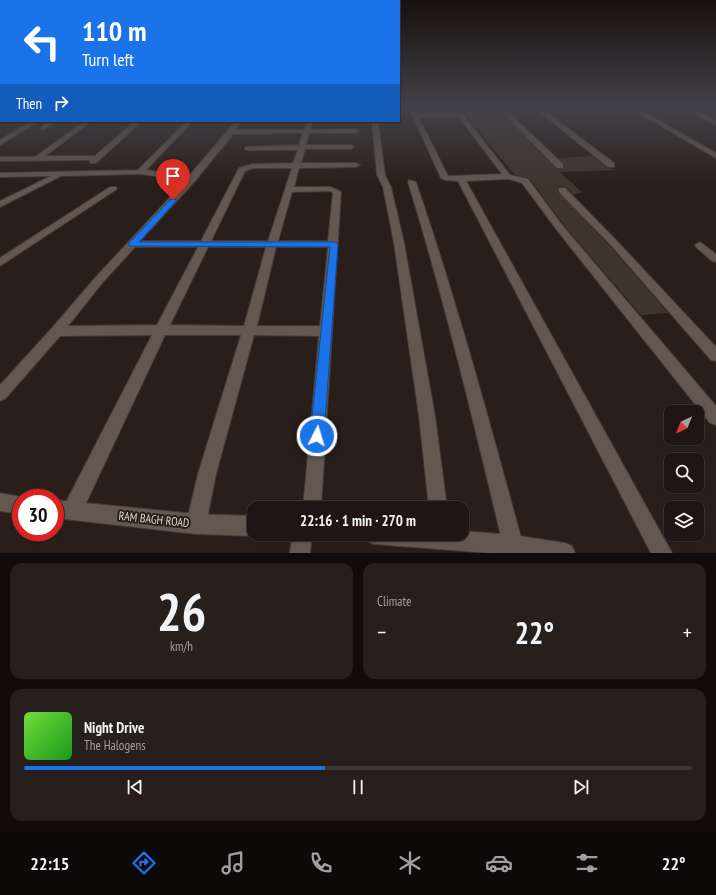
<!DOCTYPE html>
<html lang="en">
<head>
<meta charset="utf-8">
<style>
	body { margin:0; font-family:"PT Sans Narrow",sans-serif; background:#271f1c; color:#f1f3f6; height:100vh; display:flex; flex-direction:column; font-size:15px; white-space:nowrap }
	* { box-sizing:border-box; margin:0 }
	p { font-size:13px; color:#a19fa0 }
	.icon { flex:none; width:22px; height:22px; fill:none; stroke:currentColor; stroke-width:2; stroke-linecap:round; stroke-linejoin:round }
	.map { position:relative; height:553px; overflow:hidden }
	.details { display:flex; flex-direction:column; gap:10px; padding:10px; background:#110c0a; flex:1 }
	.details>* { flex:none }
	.banner { position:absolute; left:0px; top:0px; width:400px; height:122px; box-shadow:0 1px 3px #0004,0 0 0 1px #3c3533; background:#1a73e8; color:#fff; overflow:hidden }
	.needle { width:26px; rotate:223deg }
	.buttons { position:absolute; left:664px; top:405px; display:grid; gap:8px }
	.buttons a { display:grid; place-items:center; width:40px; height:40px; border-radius:8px; background:#1f1613; box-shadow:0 1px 3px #0004,0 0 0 1px #3c3533; font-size:20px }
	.speed { position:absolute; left:12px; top:489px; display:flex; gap:8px; font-size:20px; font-weight:700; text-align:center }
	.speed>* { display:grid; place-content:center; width:52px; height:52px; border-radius:50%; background:#1f1613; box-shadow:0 1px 3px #0004,0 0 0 1px #3c3533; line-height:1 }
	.speed .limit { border:6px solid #d22; background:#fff; color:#111 }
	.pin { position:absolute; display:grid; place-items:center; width:34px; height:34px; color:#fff; margin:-41px -17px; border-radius:50% 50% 50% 0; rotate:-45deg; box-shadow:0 0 4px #0007 }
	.pin .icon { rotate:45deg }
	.me { position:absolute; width:44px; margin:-22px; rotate:5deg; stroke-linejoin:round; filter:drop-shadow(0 0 3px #0008) }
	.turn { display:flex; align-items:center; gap:14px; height:84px; padding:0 16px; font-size:18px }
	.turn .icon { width:52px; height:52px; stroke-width:2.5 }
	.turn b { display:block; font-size:28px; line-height:34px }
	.then { display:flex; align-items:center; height:38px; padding:0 16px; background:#0003; gap:8px; font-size:15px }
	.big { font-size:30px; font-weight:800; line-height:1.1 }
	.details .widget { flex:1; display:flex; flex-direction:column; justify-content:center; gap:6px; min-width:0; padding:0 14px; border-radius:12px; background:#271f1c }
	.details .dial { align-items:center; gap:0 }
	.dial b { font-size:52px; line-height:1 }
	.song { display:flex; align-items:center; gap:12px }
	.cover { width:48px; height:48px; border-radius:6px; background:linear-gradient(135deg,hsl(100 70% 55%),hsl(120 70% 35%)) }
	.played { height:4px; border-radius:2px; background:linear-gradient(90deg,#1a73e8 45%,#3c3533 45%) }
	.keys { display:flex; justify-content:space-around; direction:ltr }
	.heat { display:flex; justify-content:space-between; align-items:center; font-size:22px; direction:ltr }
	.details .tiles { flex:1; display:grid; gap:10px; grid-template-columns:1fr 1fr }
	.widget:last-child { grid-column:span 2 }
	.trip { position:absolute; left:247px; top:501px; width:222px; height:40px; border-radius:12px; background:#1f1613; box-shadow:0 1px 3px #0004,0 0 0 1px #3c3533; font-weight:800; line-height:40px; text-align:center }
	.dock { display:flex; height:64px; justify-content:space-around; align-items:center; background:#0c0908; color:#a19fa0 }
	.dock .icon { width:28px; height:28px }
	.dock .active { color:#1a73e8 }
	.dock b { font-size:18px; color:#f1f3f6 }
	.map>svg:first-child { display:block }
	.building { fill:#40342e }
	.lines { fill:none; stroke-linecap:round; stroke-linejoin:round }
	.minor-casing { stroke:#423a36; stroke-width:2 }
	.tertiary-casing { stroke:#423a36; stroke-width:2 }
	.minor { fill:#635750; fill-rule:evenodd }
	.tertiary { fill:#635750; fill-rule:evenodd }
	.route { fill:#1a73e8; stroke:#114b97 }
	.labels { text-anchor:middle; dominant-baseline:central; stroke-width:4; stroke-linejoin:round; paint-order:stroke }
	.near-street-label { font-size:12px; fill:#dfd8d4; stroke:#291e19 }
</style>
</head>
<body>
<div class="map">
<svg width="716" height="553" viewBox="0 0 716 553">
	<rect width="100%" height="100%" fill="#291e19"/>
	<path class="building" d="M460,108H497L557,170L564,168V163L558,158L593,156L607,168L617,170L560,172L582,192L574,195L566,187L559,186L558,192L608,244L668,313L641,315L563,224L529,178L515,175Z"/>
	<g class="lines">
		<defs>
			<path id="minor" d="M409,108H415L418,114L456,113L453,108H458L510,175L528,179L562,225L716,406V425L710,423L556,229L522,183L509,179L466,181L672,553H651L458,181L445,180L441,178ZM459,117L502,174L448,176L419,118Z
				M498,108H504L563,164V168H557Z
				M535,108H541L614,163V167H608Z
				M630,108H637L716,153V158Z
				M684,108H691L716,121V125Z
				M1,117L2,121L0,122V118Z
				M32,121H39L0,145V140Z
				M49,121H56L45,129H41V127Z
				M85,121H92L45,156H95L135,121H142L96,163H90V160L0,161V157H35Z
				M187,121H193L146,170L189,176L236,121H242L235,130H304L307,121H313L310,130L356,129L359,131L356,133H309L306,145H351L354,147L351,149H305L301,163H356L360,165L356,167L299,168L294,187H331L341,192L321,508H303L319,336L254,335L216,474L206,524L203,531L196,534L189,531L186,524L198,474L241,335H165L79,518L72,520L65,518L63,511L65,504L152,335L60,336L5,399L0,401V385L52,328L95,278L186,180L140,174L61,176L0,207V201L51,176L0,177V173L138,170ZM303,133L299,145L245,147V149L247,150H298L293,163L253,164L239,168L201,241H140L195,181L233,134ZM254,168H292L268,241H211L245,171ZM330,191L333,193L328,241H278L292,192ZM135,247H198L157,325L68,326L103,282ZM208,247H266L244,326L170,325ZM276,247H328L320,326H257Z
				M372,121H378L385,175L391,187L404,243L435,416L447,508H429L419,416L394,243L383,187L377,175Z
				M409,180L416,182C457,302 490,423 523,545L520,552H506L503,545C474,423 445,302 408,182Z
				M110,187H116L117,189L0,266V258Z
				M559,188H565L615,239L716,347V361L711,360L609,243L559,192Z
				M700,242L716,254V262L712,261L696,247L695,245Z"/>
			<path id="tertiary" d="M0,493L26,498H21V514L0,511Z
				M55,500L196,514L254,516V534H258L254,536L196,534L55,518Z
				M462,531L513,535L565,543L572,546L575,553H489L374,544L367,541L364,534H462Z
				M292,534H312L310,553H290Z"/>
		</defs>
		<use href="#minor" class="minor-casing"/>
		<use href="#tertiary" class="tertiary-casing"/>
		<use href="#minor" class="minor"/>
		<use href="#tertiary" class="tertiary"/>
	</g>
	<linearGradient id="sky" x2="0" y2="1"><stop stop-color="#17100e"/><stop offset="0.58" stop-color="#434149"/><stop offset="1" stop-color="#434149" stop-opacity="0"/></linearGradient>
	<rect width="716" height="186" fill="url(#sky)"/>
	<path class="route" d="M171,199L177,200L139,242H334L338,244L324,436L322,441L317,443L312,441L310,436L330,247L129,246V243Z"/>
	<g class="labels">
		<g class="near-street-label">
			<text transform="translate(154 519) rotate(6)">RAM BAGH ROAD</text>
		</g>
	</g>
</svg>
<div class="buttons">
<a><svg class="needle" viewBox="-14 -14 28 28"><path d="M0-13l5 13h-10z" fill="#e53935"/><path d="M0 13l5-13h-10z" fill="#a19fa0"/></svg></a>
<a><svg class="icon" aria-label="search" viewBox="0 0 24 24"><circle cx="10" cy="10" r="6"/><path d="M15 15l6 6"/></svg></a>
<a><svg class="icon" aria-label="layers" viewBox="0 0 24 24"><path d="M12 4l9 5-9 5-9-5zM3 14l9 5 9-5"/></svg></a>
</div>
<div class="speed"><div class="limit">30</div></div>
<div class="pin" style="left:173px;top:200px;background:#d93025"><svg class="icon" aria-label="arrive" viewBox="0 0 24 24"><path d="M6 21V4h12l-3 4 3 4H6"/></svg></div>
<svg class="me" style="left:317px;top:436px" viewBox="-20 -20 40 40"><circle r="17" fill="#1a73e8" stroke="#fff" stroke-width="3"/><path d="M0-11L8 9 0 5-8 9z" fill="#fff"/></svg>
<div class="trip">22:16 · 1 min · 270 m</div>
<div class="banner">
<div class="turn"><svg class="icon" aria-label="left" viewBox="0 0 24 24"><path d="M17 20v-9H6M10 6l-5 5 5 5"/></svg><div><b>110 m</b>Turn left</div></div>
<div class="then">Then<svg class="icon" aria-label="right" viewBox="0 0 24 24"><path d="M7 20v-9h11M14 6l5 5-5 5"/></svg></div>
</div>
</div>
<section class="details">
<div class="tiles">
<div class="widget dial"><b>26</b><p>km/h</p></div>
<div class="widget"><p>Climate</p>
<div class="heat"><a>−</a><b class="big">22°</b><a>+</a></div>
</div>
<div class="widget">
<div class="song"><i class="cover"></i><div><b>Night Drive</b><p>The Halogens</p></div></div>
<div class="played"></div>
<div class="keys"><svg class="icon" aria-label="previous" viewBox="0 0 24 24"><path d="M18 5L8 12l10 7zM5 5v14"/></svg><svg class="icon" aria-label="pause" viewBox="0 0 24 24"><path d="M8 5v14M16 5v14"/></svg><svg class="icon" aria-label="next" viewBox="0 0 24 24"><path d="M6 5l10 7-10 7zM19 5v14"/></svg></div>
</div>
</div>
</section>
<nav class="dock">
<b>22:15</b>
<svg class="icon active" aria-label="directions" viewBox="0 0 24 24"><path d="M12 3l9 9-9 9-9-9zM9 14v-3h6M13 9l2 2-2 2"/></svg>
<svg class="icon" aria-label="music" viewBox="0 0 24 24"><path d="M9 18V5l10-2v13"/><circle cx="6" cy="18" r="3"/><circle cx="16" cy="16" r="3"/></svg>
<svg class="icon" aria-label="phone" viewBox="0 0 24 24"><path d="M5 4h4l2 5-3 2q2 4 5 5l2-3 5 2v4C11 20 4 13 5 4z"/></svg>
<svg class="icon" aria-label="climate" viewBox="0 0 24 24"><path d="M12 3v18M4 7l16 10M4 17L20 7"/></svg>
<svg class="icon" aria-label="car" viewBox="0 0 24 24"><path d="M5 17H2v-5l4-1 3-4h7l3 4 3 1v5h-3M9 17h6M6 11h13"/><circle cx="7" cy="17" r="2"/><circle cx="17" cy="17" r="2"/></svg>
<svg class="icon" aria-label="filters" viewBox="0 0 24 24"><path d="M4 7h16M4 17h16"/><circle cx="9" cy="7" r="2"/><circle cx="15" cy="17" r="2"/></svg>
<b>22°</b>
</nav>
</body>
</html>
